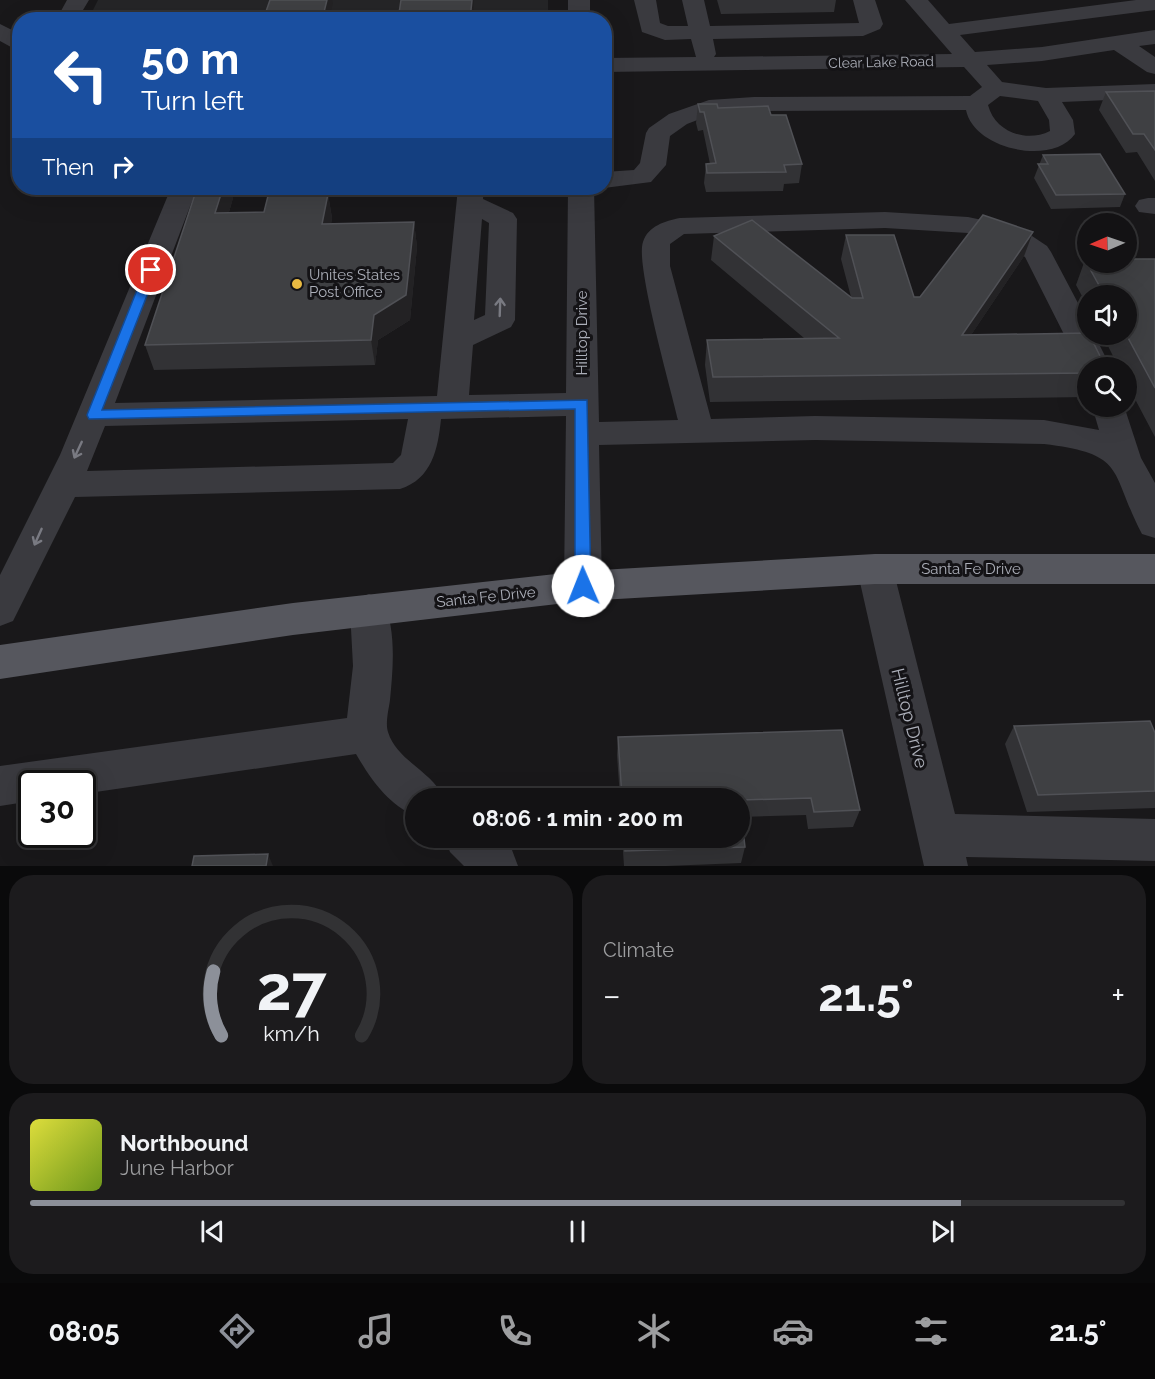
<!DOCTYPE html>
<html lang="en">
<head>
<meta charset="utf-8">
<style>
	body { margin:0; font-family:Raleway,sans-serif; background:#1c1b1d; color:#f1f3f6; height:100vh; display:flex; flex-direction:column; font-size:22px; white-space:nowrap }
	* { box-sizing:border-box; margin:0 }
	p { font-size:20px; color:#9d9ea0 }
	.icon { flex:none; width:33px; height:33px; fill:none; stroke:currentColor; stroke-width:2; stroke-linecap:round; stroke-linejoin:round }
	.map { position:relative; height:866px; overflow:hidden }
	.panel { display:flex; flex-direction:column; gap:9px; padding:9px; background:#0a0a0b; flex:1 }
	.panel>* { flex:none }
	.top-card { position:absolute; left:12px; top:12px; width:600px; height:183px; border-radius:24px; box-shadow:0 6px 24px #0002,0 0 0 2px #323234; background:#1a4fa0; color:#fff; overflow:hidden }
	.needle { width:39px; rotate:268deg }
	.buttons { position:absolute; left:1077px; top:213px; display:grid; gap:12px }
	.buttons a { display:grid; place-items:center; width:60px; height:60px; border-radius:50%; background:#131214; box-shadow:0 6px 24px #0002,0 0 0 2px #323234; font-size:30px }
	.speed { position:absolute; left:18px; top:770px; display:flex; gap:12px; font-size:30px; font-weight:700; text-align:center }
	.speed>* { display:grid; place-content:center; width:78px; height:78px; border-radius:50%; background:#131214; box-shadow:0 6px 24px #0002,0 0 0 2px #323234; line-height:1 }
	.speed .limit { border:3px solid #111; border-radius:9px; background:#fff; color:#111 }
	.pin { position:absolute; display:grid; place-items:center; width:51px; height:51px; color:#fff; margin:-26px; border:3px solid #fff; border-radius:50%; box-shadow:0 2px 6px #0007 }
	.me { position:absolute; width:66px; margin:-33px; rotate:359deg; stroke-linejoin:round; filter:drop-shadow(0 0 4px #0008) }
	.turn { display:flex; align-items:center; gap:21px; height:126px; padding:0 30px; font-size:27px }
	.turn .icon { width:78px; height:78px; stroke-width:2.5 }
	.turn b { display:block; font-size:42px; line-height:51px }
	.then { display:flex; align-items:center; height:57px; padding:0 30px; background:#0003; gap:12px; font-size:22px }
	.big { font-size:45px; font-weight:700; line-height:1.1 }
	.panel .tile { flex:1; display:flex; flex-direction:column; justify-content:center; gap:9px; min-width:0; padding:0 21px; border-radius:24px; background:#1c1b1d }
	.panel .dial { align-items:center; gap:0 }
	.dial svg { height:156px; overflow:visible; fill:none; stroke:#323234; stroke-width:7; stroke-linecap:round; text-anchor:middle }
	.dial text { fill:#f1f3f6; stroke:none }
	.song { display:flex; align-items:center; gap:18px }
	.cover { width:72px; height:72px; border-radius:9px; background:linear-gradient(135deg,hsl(60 70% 55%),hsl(80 70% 35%)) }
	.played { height:6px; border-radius:3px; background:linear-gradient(90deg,#8c9099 85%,#323234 85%) }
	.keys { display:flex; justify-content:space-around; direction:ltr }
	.heat { display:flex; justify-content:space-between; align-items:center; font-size:33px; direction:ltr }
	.panel .tiles { flex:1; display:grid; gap:9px; grid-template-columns:1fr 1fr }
	.tile:last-child { grid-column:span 2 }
	.trip { position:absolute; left:405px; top:788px; width:345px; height:60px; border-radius:30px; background:#131214; box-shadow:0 6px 24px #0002,0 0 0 2px #323234; font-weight:700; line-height:60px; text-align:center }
	.dock { display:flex; height:96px; justify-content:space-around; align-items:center; background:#080708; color:#9d9ea0 }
	.dock .icon { width:42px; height:42px }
	.dock .on { color:#8c9099 }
	.dock b { font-size:27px; color:#f1f3f6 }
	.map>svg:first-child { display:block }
	.built { fill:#252527 }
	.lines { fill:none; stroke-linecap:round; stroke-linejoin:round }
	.minor { fill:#3a3a3f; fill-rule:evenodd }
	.major { fill:#56575e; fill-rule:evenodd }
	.wall { fill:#323235 }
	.shaded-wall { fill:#232224 }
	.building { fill:#3f4043; stroke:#505156; stroke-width:1.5 }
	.oneway { stroke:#797a82 }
	.route { fill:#1a73e8; stroke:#114b97; stroke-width:1.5 }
	.poi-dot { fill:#e9ba42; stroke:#141316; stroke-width:2 }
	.labels { text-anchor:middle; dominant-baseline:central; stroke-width:6; stroke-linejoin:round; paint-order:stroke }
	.far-street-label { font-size:14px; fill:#acafb9; stroke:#141316 }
	.poi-label { font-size:15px; fill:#acafb9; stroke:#141316; text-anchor:start }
	.street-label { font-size:15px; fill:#acafb9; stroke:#141316 }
	.near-street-label { font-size:18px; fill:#acafb9; stroke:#141316 }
</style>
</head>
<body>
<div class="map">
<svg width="1155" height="866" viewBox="0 0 1155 866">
	<rect width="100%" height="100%" fill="#19181a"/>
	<path class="built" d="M98,0H548V20H88Z"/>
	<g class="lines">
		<path class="minor" d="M67,0H89L77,20H56Z
			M568,0H590V20H568Z
			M634,0H656L660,23L668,26H688L682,0H704L710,26L859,23L853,0H875L883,24L880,29L863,36L713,39L716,54L714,57L952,54L905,0H928L949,24L1136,0H1155V10L960,35L975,52L1042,47L1155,30V44L1139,46L1155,57V74L1147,72L1114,50L1042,61L987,65L1002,82L1046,88L1155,84V98L1062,102L1073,120L1075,134C1053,166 974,150 966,110L754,111L713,114L687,124L670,136L666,165L651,182L604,188V172L634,170L640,163L646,133L649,128L669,114L709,100L754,97L970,96L982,87L964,67L604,72V58L696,57L691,39L665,40L642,32ZM1000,96L1038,101L1049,120L1050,131C1026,143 995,132 988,105Z
			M0,24L20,34V52L0,41Z
			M171,188H197L115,403L437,396L458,188H484L483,199L513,213L517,219L515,320L511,327L473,345L469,395L566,393L568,188H594L599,422L678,420C671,389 635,264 643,242C648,226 665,221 680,218L885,212L968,217L1020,228L1047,246L1051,252L1088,322V334H1094L1111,368H1088V376H1085L1025,257L1001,240L968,233L885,228L684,234L670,244V266L711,419L815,416L1044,420L1099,430L1092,406H1124L1141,458L1155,483V538L1142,534C1109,471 1128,454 1044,444L815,440L599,445L602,586L596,597L583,601L570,597L564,586L566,416L441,419C438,449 432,479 400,489L75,497L13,621L0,626V575L60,455ZM482,219L489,223L485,315L474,320ZM408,419L401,455L393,463L87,471L105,426Z
			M1148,198H1155V214L1139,212L1135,206L1139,200Z
			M875,554L888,559L893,569L955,814L1155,819V861L966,857L968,866H924L857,569L862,559Z
			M369,594L382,599C397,628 393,668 390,700C389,708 385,723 388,732C397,761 432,771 444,798H416V816C388,805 370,778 356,754L82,794V783H32V801L0,806V766L347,718L353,666L350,610L356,599Z
			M444,837H498L512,850L518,866H464L450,852Z"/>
		<path class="major" d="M875,554H1155V584H875L583,601L293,635L0,679V645L293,603L583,571Z"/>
	</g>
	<path class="wall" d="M717,0H836L834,12L721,14Z
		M1155,91V181L1137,152L1126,153L1099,110L1106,92Z
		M698,104L771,115L802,164L799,183L784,184L783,191L706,192L704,183L706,164H710L703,130L698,131L696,123Z
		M1043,155L1125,194L1120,207L1051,209L1034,178Z
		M197,188H231L233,198L229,212H264L328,194L332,218L331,224L414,222L417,247L410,320L378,340L375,365L154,370L145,345Z
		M1033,232L1024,256L971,335L1088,368V397L710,402L705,365L707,340L804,338L711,260L714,236L851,297L841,259L846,235L914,297H920Z
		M1155,259V437L1126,382V368H1119L1102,334H1126V296H1088V307L1076,285L1085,260Z
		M1014,726L1155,733V808L1027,812L1005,744Z
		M618,737L860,810L853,827L808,829L806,815L741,817L745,847L741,863L666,866H624L622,837H740V798H620L617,755Z"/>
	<path class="shaded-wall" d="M327,0H332L333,3L329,20H322Z
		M472,0H474L473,20H470Z
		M223,188H231L233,198L222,237L215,213Z
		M328,194L332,218L327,249L322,224Z
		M414,222L417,247L410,320L378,340L375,365L371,340L374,315Z
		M1033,232L1024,256L955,359L962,335Z
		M268,854L273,866H266Z"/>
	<path class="building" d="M270,0H327L322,20H263Z
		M401,0H472L470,20H398Z
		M1155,91V150L1144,134H1133L1106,92Z
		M698,104H717L718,108L768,106L771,115H786L802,164L784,165L786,172L707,173L706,164L716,163L704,112H700Z
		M1100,154L1125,194L1056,195L1038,164H1048L1043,155Z
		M197,188H223L215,213L264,212L268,196L328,194L322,224L414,222L406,295L374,315L371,340L145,345Z
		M983,215L1033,232L962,335L1088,333V334H1089L1106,368H1088V373L713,377L707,340L839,338L714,236L752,220L852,298H863L846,235H894L914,297H920Z
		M1126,259H1155V388L1126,334V296H1105L1085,260H1088V262H1126Z
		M1150,721L1155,733V791L1038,795L1014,726Z
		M842,730L860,810L814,812L811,798L740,800V798H622L618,737Z
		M740,805L745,847L625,851V837H740Z
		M268,854L266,866H192L194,856Z"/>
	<defs><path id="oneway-shaft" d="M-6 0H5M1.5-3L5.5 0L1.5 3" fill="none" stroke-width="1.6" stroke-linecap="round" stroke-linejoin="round" transform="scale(1.5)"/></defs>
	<g class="oneway">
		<use href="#oneway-shaft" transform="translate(500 307) rotate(-88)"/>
		<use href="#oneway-shaft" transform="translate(78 450) rotate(115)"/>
		<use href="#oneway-shaft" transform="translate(38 537) rotate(114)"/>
	</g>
	<path class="route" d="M151,267L157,270L102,410L587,400L591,586L588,590L583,592L575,586V409L89,419L87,415L145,270Z"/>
	<circle class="poi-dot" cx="297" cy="284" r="6"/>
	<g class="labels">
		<g class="far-street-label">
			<text transform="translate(881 62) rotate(-1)">Clear Lake Road</text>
		</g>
		<g class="poi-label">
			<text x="309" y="275">Unites States<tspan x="309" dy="17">Post Office</tspan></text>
		</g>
		<g class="street-label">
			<text transform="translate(582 333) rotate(-90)">Hilltop Drive</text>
			<text x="971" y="569">Santa Fe Drive</text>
			<text transform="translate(486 597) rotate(-6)">Santa Fe Drive</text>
		</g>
		<g class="near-street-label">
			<text transform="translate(910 718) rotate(76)">Hilltop Drive</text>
		</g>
	</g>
</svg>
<div class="buttons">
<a><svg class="needle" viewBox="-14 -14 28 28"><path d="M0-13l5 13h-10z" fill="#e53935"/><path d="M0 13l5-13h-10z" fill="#9d9ea0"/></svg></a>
<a><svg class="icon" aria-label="sound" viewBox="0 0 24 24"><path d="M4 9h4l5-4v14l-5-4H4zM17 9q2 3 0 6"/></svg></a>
<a><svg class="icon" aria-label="search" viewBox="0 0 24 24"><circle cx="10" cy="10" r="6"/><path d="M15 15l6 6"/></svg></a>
</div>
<div class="speed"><div class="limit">30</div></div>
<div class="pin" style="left:151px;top:270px;background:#d93025"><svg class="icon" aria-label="arrive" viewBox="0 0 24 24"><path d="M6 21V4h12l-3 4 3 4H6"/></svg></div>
<svg class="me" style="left:583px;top:586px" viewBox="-20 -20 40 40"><circle r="19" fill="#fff"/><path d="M0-13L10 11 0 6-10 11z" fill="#1a73e8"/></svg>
<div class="trip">08:06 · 1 min · 200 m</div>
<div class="top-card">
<div class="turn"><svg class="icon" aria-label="left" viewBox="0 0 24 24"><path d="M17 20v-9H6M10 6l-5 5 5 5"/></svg><div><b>50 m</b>Turn left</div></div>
<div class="then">Then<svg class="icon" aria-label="right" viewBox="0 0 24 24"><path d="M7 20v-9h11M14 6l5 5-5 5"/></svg></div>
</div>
</div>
<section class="panel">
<div class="tiles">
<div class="tile dial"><svg viewBox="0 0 100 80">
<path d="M14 69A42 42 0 1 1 86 69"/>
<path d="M14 69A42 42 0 0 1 10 36" stroke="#8c9099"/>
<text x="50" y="56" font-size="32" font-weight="700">27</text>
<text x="50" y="72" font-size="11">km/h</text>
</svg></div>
<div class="tile"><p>Climate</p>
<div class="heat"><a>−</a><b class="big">21.5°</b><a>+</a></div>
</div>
<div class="tile">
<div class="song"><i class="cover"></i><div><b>Northbound</b><p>June Harbor</p></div></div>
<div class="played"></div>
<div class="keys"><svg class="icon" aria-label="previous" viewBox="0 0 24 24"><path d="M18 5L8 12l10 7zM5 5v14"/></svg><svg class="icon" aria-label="pause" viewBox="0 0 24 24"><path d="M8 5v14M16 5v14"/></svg><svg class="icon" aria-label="next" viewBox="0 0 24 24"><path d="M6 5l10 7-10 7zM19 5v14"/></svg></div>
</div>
</div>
</section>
<nav class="dock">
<b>08:05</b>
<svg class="icon on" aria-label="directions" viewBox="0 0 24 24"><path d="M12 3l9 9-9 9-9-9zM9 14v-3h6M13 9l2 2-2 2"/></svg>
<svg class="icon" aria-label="music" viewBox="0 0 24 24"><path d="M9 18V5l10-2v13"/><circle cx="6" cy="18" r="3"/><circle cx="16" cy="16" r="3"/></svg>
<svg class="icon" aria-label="phone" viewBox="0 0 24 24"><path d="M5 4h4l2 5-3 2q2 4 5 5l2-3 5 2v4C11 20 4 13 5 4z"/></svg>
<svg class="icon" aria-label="climate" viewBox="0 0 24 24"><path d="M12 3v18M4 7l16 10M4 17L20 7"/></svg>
<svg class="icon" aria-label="car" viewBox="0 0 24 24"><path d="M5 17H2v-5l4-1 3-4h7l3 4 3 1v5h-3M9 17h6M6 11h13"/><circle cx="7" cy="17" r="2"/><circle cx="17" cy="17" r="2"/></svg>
<svg class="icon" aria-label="filters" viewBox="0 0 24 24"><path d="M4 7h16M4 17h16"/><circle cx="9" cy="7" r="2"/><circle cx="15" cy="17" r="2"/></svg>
<b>21.5°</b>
</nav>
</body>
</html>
